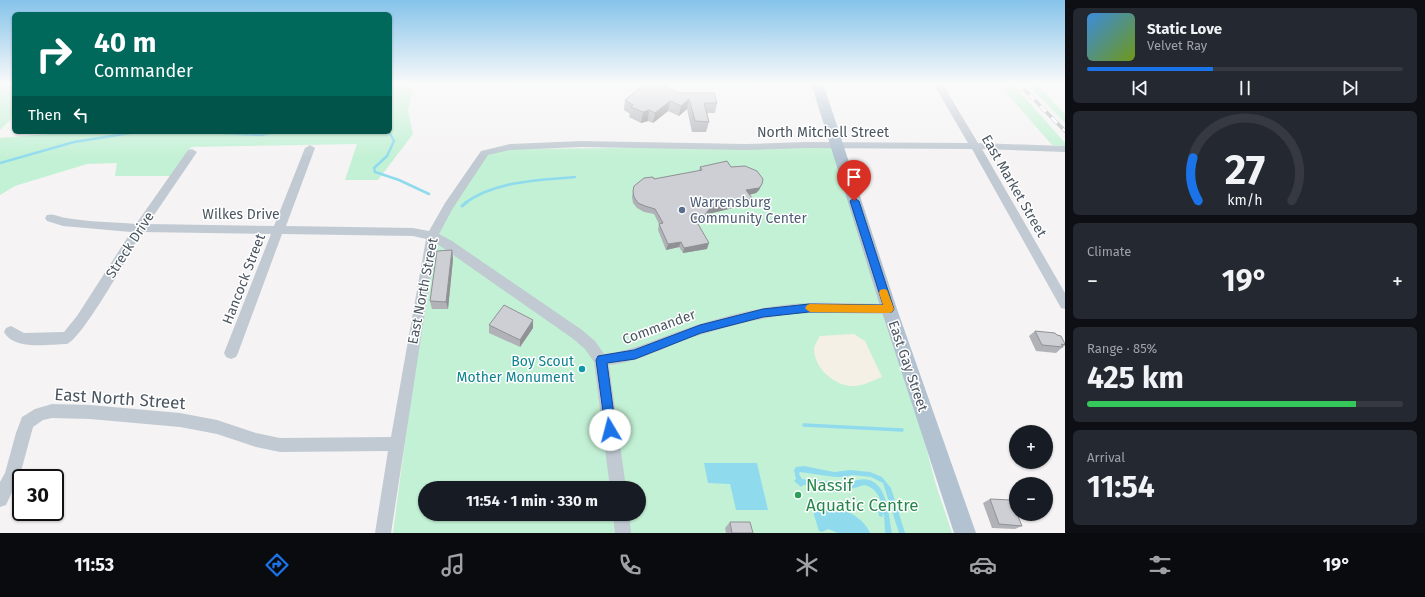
<!DOCTYPE html>
<html lang="en">
<head>
<meta charset="utf-8">
<style>
	body { margin:0; font-family:"Fira Sans",sans-serif; background:#242831; color:#f1f3f6; height:100vh; display:flex; flex-direction:column; font-size:15px; white-space:nowrap }
	* { box-sizing:border-box; margin:0 }
	p { font-size:13px; color:#9ea1a6 }
	.icon { flex:none; width:22px; height:22px; fill:none; stroke:currentColor; stroke-width:2; stroke-linecap:round; stroke-linejoin:round }
	.map { position:relative; flex:1; overflow:hidden }
	.side { display:flex; flex-direction:column; gap:8px; padding:8px; background:#0d0f14; width:360px }
	.side>* { flex:none }
	.hud { position:absolute; left:12px; top:12px; width:380px; height:122px; border-radius:6px; box-shadow:0 1px 3px #0004; background:#00695c; color:#fff; overflow:hidden }
	.fabs { position:absolute; left:1009px; top:425px; display:grid; gap:8px }
	.fabs a { display:grid; place-items:center; width:44px; height:44px; border-radius:50%; background:#171b24; box-shadow:0 1px 3px #0004; font-size:20px }
	.speed { position:absolute; left:12px; top:469px; display:flex; gap:8px; font-size:20px; font-weight:700; text-align:center }
	.speed>* { display:grid; place-content:center; width:52px; height:52px; border-radius:50%; background:#171b24; box-shadow:0 1px 3px #0004; line-height:1 }
	.speed .limit { border:2px solid #111; border-radius:6px; background:#fff; color:#111 }
	.pin { position:absolute; display:grid; place-items:center; width:34px; height:34px; color:#fff; margin:-41px -17px; border-radius:50% 50% 50% 0; rotate:-45deg; box-shadow:0 0 4px #0007 }
	.pin .icon { rotate:45deg }
	.me { position:absolute; width:44px; margin:-22px; rotate:352deg; stroke-linejoin:round; filter:drop-shadow(0 0 3px #0008) }
	.turn { display:flex; align-items:center; gap:14px; height:84px; padding:0 16px; font-size:18px }
	.turn .icon { width:52px; height:52px; stroke-width:2.5 }
	.turn b { display:block; font-size:28px; line-height:34px }
	.then { display:flex; align-items:center; height:38px; padding:0 16px; background:#0003; gap:8px; font-size:15px }
	.big { font-size:30px; font-weight:700; line-height:1.1 }
	.side .card { flex:1; display:flex; flex-direction:column; justify-content:center; gap:6px; min-width:0; padding:0 14px; border-radius:6px; background:#242831 }
	.side .dial { align-items:center; gap:0 }
	.dial svg { height:104px; overflow:visible; fill:none; stroke:#363941; stroke-width:7; stroke-linecap:round; text-anchor:middle }
	.dial text { fill:#f1f3f6; stroke:none }
	.song { display:flex; align-items:center; gap:12px }
	.cover { width:48px; height:48px; border-radius:6px; background:linear-gradient(135deg,hsl(210 70% 55%),hsl(80 70% 35%)) }
	.played { height:4px; border-radius:2px; background:linear-gradient(90deg,#1a73e8 40%,#363941 40%) }
	.keys { display:flex; justify-content:space-around; direction:ltr }
	.heat { display:flex; justify-content:space-between; align-items:center; font-size:22px; direction:ltr }
	.charge { height:6px; border-radius:3px; background:linear-gradient(90deg,#34c759 85%,#363941 0) }
	.trip { position:absolute; left:418px; top:481px; width:228px; height:40px; border-radius:20px; background:#171b24; box-shadow:0 1px 3px #0004; font-weight:700; line-height:40px; text-align:center }
	.dock { display:flex; height:64px; justify-content:space-around; align-items:center; background:#090b0e; color:#9ea1a6 }
	.dock .icon { width:28px; height:28px }
	.dock .active { color:#1a73e8 }
	.dock b { font-size:18px; color:#f1f3f6 }
	main { display:flex; flex:1; min-height:0 }
	.map>svg:first-child { display:block }
	.green { fill:#c3f1d5; fill-rule:evenodd }
	.sand { fill:#f5f0e5 }
	.water { fill:#90daee }
	.lines { fill:none; stroke-linecap:round; stroke-linejoin:round }
	.stream-far2 { stroke:#90daee; stroke-width:2.5 }
	.stream-far1 { stroke:#90daee; stroke-width:3 }
	.stream { stroke:#90daee; stroke-width:3.5 }
	.minor { fill:#c1cad2; fill-rule:evenodd }
	.major { fill:#b3c2d1; fill-rule:evenodd }
	.rail-casing { stroke:#b5b8bd; stroke-width:3.5 }
	.rail { stroke:#fff; stroke-width:2.5; stroke-dasharray:8; stroke-linecap:butt }
	.wall { fill:#b0b2b7 }
	.shaded-wall { fill:#909195 }
	.building { fill:#cdcfd5; stroke:#909195 }
	.route { fill:#1a73e8; stroke:#114b97 }
	.slow { fill:#f59e0b }
	.service-dot { fill:#5c6f8a; stroke:#fff; stroke-width:1.5 }
	.culture-dot { fill:#0f9aa8; stroke:#fff; stroke-width:1.5 }
	.leisure-dot { fill:#2e9e5b; stroke:#fff; stroke-width:1.5 }
	.labels { text-anchor:middle; dominant-baseline:central; stroke-width:3; stroke-linejoin:round; paint-order:stroke }
	.street-label { font-size:14px; fill:#4a5661; stroke:#fff }
	.service-label { font-size:14px; fill:#4e5e75; stroke:#fff; text-anchor:start }
	.culture-label { font-size:14px; fill:#0d838f; stroke:#fff; text-anchor:end }
	.near-street-label { font-size:17px; fill:#4a5661; stroke:#fff }
	.near-leisure-label { font-size:17px; fill:#27864d; stroke:#fff; text-anchor:start }
</style>
</head>
<body>
<main>
<div class="map">
<svg width="1065" height="533" viewBox="0 0 1065 533">
	<rect width="100%" height="100%" fill="#f5f3f3"/>
	<path class="green" d="M2,83H14V116L0,130V87Z
		M390,83H414L408,111L413,134L378,180H345L357,144L191,147L175,176H115L117,163L87,164L15,186L0,195V138L73,132H390Z
		M998,83H1012L1065,143V146L1052,145Z
		M1026,83H1035L1065,114V123Z
		M837,146L889,309L936,485L952,533H393L432,236L485,153L497,149ZM425,488H639V514H425Z"/>
	<path class="sand" d="M854,334L865,341L882,377C872,381 863,386 852,386C834,385 815,369 814,350C814,345 818,340 820,336Z"/>
	<path class="water" d="M704,463H757L768,510H736L730,484L708,483Z
		M804,466L834,472L850,470L870,472L882,477L891,488L905,533H899L883,483L871,477L853,475L844,477H835L800,472L799,474L802,479C813,481 823,480 834,482C838,482 842,485 846,484C850,484 853,481 857,480C888,473 888,515 892,533H886L885,532L884,515L882,514L883,517L879,516L878,507L883,512C881,500 878,488 864,485L848,490L835,488V490L838,491L839,493L830,491V488L832,489L833,487L820,485H803L801,487L794,481L796,479L794,470L796,467Z
		M814,505C819,506 822,509 826,509C830,510 834,509 839,509C851,511 866,522 870,533H838L828,529L822,532L819,531L814,515Z"/>
	<g class="lines">
		<path class="stream-far2" d="M204,132L261,135L274,132
			M389,132L394,141L387,156L374,168L375,172L399,180L429,194
			M0,163L74,142L137,132
			M465,203C495,181 539,180 575,177"/>
		<path class="stream-far1" d="M462,206L467,202"/>
		<path class="stream" d="M804,425L902,430"/>
		<path class="minor" d="M933,83H942L978,143L1065,146V152L982,149L1065,293V309L1061,308L972,149L806,148L746,150L581,147L510,150L488,155L453,208L439,234L452,241L582,330L595,341L604,354C638,350 667,334 700,324C735,313 773,304 810,303C836,302 863,304 889,304L894,305L895,309L894,313L889,314C863,314 836,312 810,313C774,314 738,324 703,334C671,343 642,362 609,365L626,488H610L594,362L585,349L572,338L436,243L422,331L391,533H375L388,451L280,452L256,447L217,434L180,427L90,419L52,418L43,420L33,427L20,475L6,505L0,507V482L5,473L16,433L22,417L35,409L52,404L90,405L180,413L217,420L256,433L280,438L391,437L426,239L413,236L282,234L238,353L236,357L231,359L226,357L224,353L271,234L142,232C131,251 83,338 67,344C50,344 14,351 4,332L6,328L11,326L24,333L64,332L77,316L131,232L63,226L47,221L45,218L47,215C54,213 59,217 66,218C89,222 113,222 136,224L188,150L192,149L197,152L148,224L274,226L305,148L310,145L315,148L286,226L413,228L429,231L445,203L481,151L510,144L581,141L746,144L806,142L968,143Z
			M613,514H629L631,533H615Z"/>
		<path class="major" d="M811,83H823L897,309L976,533H954L881,309Z"/>
		<defs>
			<path id="rail" d="M1018,83L1065,131"/>
		</defs>
		<use href="#rail" class="rail-casing"/>
		<use href="#rail" class="rail"/>
	</g>
	<path class="wall" d="M679,93L717,103L715,113H707L709,122L706,132H692L687,109L679,116L668,111L653,123L648,121L641,123L629,117L630,114L624,110L625,100Z
		M700,167H731L762,184L759,190L756,193L749,195L752,198L750,204L708,214L703,221L697,222L707,249L683,253L679,247L666,250L658,230L659,224L654,214L644,212L637,208L633,203L632,197L633,191L654,179L699,171Z
		M452,250L453,259L448,309H432L430,301Z
		M489,325L533,328L520,347L489,333Z
		M1035,331L1057,335L1065,344V345L1056,353L1036,351L1029,336Z
		M990,499L1022,526L1015,529L992,528L983,503Z
		M730,522L753,533H726L725,528Z"/>
	<path class="shaded-wall" d="M689,99L687,109L679,116L681,106Z
		M670,101L668,111L653,123L655,113Z
		M649,110L648,121L641,123L643,112Z
		M762,184L759,190L756,193L744,196L746,190Z
		M752,198L750,204L708,214L703,221L692,223L694,217L710,208Z
		M681,242L679,247L666,250L668,244Z
		M709,243L707,249L683,253L684,248Z
		M452,250L453,259L448,309L446,302Z
		M533,320V328L520,347V340Z"/>
	<path class="building" d="M647,83H658L679,93H714L717,103H704L709,122L695,121L689,99L681,106L670,101L655,113L649,110L643,112L631,107L633,105L625,100Z
		M727,161L731,167L745,166L757,171L763,179L762,184L759,188L746,190L752,198L710,208L705,215L694,217L709,243L684,248L681,242L668,244L659,224L663,223L655,209L645,206L638,203L634,197L633,191L634,186L644,178L653,177L654,179L702,170L700,167Z
		M452,250L446,302L430,301L437,251Z
		M504,305L533,320L520,340L489,325Z
		M1035,331L1055,333L1057,335L1061,336L1065,344V345L1061,344L1063,347L1042,345Z
		M990,499L1011,500L1016,511V514H1017L1022,526L999,524Z
		M730,522H750L753,533H732Z"/>
	<linearGradient id="sky" x2="0" y2="1"><stop stop-color="#85c3ea"/><stop offset="0.53" stop-color="#fafafa"/><stop offset="1" stop-color="#fafafa" stop-opacity="0"/></linearGradient>
	<rect width="1065" height="158" fill="url(#sky)"/>
	<path class="route" d="M854,198L859,201L894,309L892,312H809L763,317L701,333L635,359L607,363L616,430L614,434L610,436L606,434L596,360L598,356L634,350L700,325L763,309L809,304L883,305L850,201Z"/>
	<path class="slow" d="M884,289L887,290L894,309L892,312L889,313L810,312L807,310L805,308L807,305L810,304L883,305L879,293L880,290Z"/>
	<circle class="service-dot" cx="682" cy="210" r="4"/>
	<circle class="culture-dot" cx="582" cy="369" r="4"/>
	<circle class="leisure-dot" cx="798" cy="495" r="4"/>
	<g class="labels">
		<g class="street-label">
			<text x="823" y="132">North Mitchell Street</text>
			<text transform="translate(1014 186) rotate(60)">East Market Street</text>
			<text x="241" y="214">Wilkes Drive</text>
			<text transform="translate(130 245) rotate(-57)">Streck Drive</text>
			<text transform="translate(244 279) rotate(-69)">Hancock Street</text>
			<text transform="translate(423 291) rotate(-79)">East North Street</text>
			<text transform="translate(659 327) rotate(-20)">Commander</text>
			<text transform="translate(908 366) rotate(71)">East Gay Street</text>
		</g>
		<g class="service-label">
			<text x="690" y="202">Warrensburg<tspan x="690" dy="16">Community Center</tspan></text>
		</g>
		<g class="culture-label">
			<text x="574" y="361">Boy Scout<tspan x="574" dy="16">Mother Monument</tspan></text>
		</g>
		<g class="near-street-label">
			<text transform="translate(120 399) rotate(4)">East North Street</text>
		</g>
		<g class="near-leisure-label">
			<text x="806" y="485">Nassif<tspan x="806" dy="20">Aquatic Centre</tspan></text>
		</g>
	</g>
</svg>
<div class="fabs">
<a>+</a>
<a>−</a>
</div>
<div class="speed"><div class="limit">30</div></div>
<div class="pin" style="left:854px;top:201px;background:#d93025"><svg class="icon" aria-label="arrive" viewBox="0 0 24 24"><path d="M6 21V4h12l-3 4 3 4H6"/></svg></div>
<svg class="me" style="left:610px;top:430px" viewBox="-20 -20 40 40"><circle r="19" fill="#fff"/><path d="M0-13L10 11 0 6-10 11z" fill="#1a73e8"/></svg>
<div class="trip">11:54 · 1 min · 330 m</div>
<div class="hud">
<div class="turn"><svg class="icon" aria-label="right" viewBox="0 0 24 24"><path d="M7 20v-9h11M14 6l5 5-5 5"/></svg><div><b>40 m</b>Commander</div></div>
<div class="then">Then<svg class="icon" aria-label="left" viewBox="0 0 24 24"><path d="M17 20v-9H6M10 6l-5 5 5 5"/></svg></div>
</div>
</div>
<section class="side">
<div class="card">
<div class="song"><i class="cover"></i><div><b>Static Love</b><p>Velvet Ray</p></div></div>
<div class="played"></div>
<div class="keys"><svg class="icon" aria-label="previous" viewBox="0 0 24 24"><path d="M18 5L8 12l10 7zM5 5v14"/></svg><svg class="icon" aria-label="pause" viewBox="0 0 24 24"><path d="M8 5v14M16 5v14"/></svg><svg class="icon" aria-label="next" viewBox="0 0 24 24"><path d="M6 5l10 7-10 7zM19 5v14"/></svg></div>
</div>
<div class="card dial"><svg viewBox="0 0 100 80">
<path d="M14 69A42 42 0 1 1 86 69"/>
<path d="M14 69A42 42 0 0 1 10 36" stroke="#1a73e8"/>
<text x="50" y="56" font-size="32" font-weight="700">27</text>
<text x="50" y="72" font-size="11">km/h</text>
</svg></div>
<div class="card"><p>Climate</p>
<div class="heat"><a>−</a><b class="big">19°</b><a>+</a></div>
</div>
<div class="card"><p>Range · 85%</p><b class="big">425 km</b><div class="charge"></div></div>
<div class="card"><p>Arrival</p><b class="big">11:54</b></div>
</section>
</main>
<nav class="dock">
<b>11:53</b>
<svg class="icon active" aria-label="directions" viewBox="0 0 24 24"><path d="M12 3l9 9-9 9-9-9zM9 14v-3h6M13 9l2 2-2 2"/></svg>
<svg class="icon" aria-label="music" viewBox="0 0 24 24"><path d="M9 18V5l10-2v13"/><circle cx="6" cy="18" r="3"/><circle cx="16" cy="16" r="3"/></svg>
<svg class="icon" aria-label="phone" viewBox="0 0 24 24"><path d="M5 4h4l2 5-3 2q2 4 5 5l2-3 5 2v4C11 20 4 13 5 4z"/></svg>
<svg class="icon" aria-label="climate" viewBox="0 0 24 24"><path d="M12 3v18M4 7l16 10M4 17L20 7"/></svg>
<svg class="icon" aria-label="car" viewBox="0 0 24 24"><path d="M5 17H2v-5l4-1 3-4h7l3 4 3 1v5h-3M9 17h6M6 11h13"/><circle cx="7" cy="17" r="2"/><circle cx="17" cy="17" r="2"/></svg>
<svg class="icon" aria-label="filters" viewBox="0 0 24 24"><path d="M4 7h16M4 17h16"/><circle cx="9" cy="7" r="2"/><circle cx="15" cy="17" r="2"/></svg>
<b>19°</b>
</nav>
</body>
</html>
